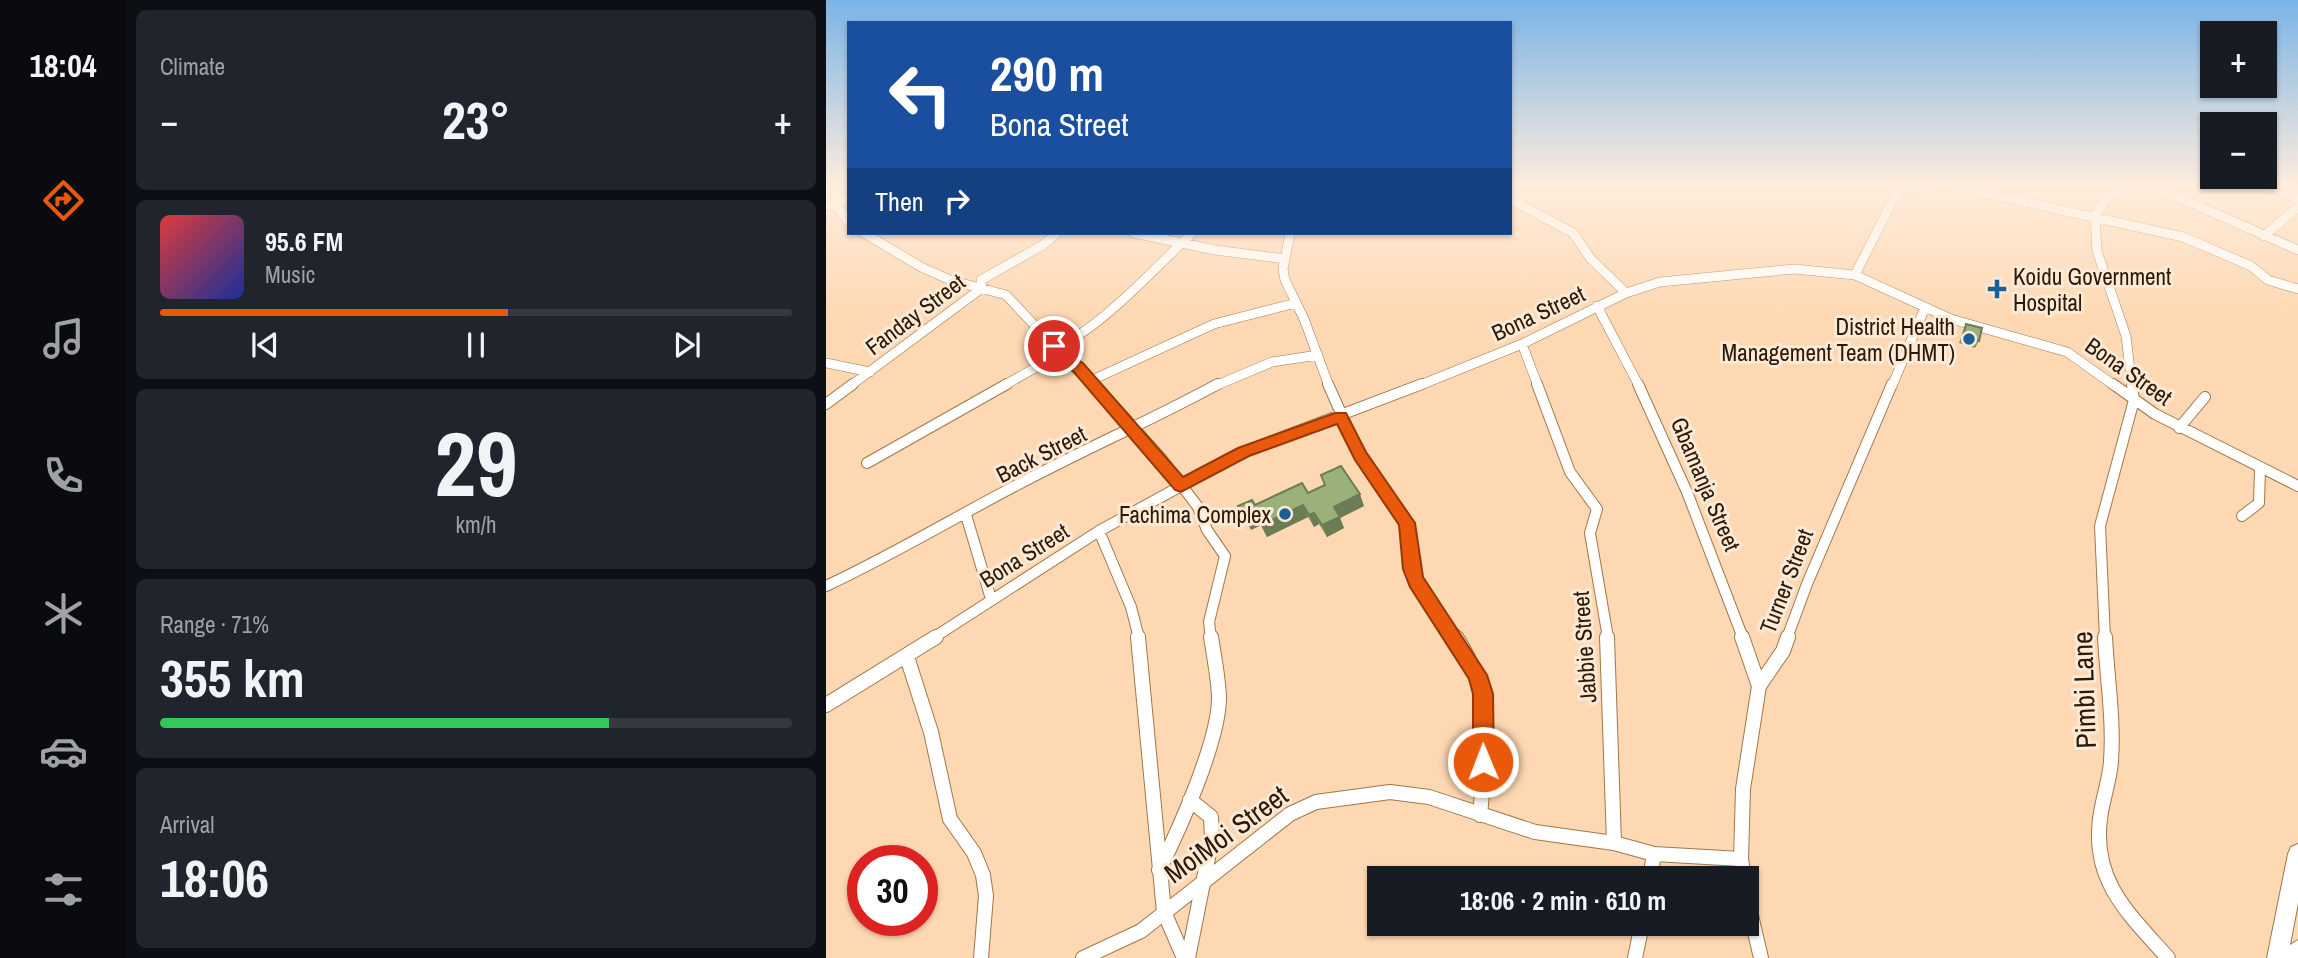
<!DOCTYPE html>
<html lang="en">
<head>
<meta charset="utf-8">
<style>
	body { margin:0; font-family:"Archivo Narrow",sans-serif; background:#20242c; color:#f1f3f6; height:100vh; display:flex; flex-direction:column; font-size:26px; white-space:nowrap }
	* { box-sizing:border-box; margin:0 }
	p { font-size:23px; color:#9ea1a6 }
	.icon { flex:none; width:38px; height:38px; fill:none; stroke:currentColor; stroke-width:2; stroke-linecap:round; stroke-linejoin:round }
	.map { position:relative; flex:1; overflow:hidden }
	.side { display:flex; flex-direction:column; gap:10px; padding:10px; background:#0d0f14; width:700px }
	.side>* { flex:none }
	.top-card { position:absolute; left:21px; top:21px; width:665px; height:214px; border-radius:0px; box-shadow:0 2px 5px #0004; background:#1a4fa0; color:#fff; overflow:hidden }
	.controls { position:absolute; left:1374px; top:21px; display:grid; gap:14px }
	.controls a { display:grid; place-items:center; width:77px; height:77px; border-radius:0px; background:#171b24; box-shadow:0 2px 5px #0004; font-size:35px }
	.speed { position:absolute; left:21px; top:845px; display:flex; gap:14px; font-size:35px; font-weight:700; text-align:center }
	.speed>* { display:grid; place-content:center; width:91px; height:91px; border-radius:50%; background:#171b24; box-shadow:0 2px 5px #0004; line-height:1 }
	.speed .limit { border:10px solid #d22; background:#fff; color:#111 }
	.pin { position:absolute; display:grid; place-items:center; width:60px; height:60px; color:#fff; margin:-30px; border:4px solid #fff; border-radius:50%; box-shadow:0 2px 7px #0007 }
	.me { position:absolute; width:77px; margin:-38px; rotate:359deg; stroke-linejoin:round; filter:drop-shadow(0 0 5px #0008) }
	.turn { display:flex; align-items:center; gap:24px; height:147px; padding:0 28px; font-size:32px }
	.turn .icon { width:91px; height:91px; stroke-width:2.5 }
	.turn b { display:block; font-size:49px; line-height:60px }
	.then { display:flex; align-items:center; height:66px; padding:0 28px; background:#0003; gap:14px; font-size:26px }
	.big { font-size:52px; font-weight:700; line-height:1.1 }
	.side .tile { flex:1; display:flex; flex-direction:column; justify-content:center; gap:10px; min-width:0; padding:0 24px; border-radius:10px; background:#20242c }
	.side .dial { align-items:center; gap:0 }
	.dial b { font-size:91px; line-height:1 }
	.song { display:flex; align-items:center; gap:21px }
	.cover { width:84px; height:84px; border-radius:10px; background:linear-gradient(135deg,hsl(0 70% 55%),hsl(230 70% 35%)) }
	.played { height:7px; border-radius:4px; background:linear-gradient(90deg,#ea580c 55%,#363941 55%) }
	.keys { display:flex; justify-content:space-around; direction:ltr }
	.heat { display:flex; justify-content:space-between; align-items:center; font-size:38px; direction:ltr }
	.charge { height:10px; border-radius:5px; background:linear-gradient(90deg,#34c759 71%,#363941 0) }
	.trip { position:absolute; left:541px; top:866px; width:392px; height:70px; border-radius:0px; background:#171b24; box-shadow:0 2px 5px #0004; font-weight:700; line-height:70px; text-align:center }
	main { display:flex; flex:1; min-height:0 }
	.tabs { display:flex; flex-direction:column; width:126px; justify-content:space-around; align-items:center; background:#090b0e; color:#9ea1a6 }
	.tabs .icon { width:49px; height:49px }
	.tabs .selected { color:#ea580c }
	.tabs b { font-size:32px; color:#f1f3f6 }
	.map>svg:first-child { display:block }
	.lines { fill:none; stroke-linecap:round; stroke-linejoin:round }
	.minor-far2-casing { stroke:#a1774a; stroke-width:10 }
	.minor-far1-casing { stroke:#a1774a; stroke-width:12 }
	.minor-casing { stroke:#a1774a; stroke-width:16 }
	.major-casing { stroke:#a1774a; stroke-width:2 }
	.minor-far2 { stroke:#fff; stroke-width:9 }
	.minor-far1 { stroke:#fff; stroke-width:10 }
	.minor { stroke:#fff; stroke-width:14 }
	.major { fill:#fff; fill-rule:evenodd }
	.wall { fill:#849868 }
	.shaded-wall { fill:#6c7c55 }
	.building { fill:#9ab179; stroke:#6c7c55; stroke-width:2 }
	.route { fill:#ea580c; stroke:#983908; stroke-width:2 }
	.poi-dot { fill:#1b6094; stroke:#fce9d6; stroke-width:2.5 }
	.labels { text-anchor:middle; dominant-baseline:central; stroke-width:6; stroke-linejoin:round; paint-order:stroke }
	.poi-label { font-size:23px; fill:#2b1a07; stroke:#fce9d6; text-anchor:end }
	.street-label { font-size:23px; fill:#2b1a07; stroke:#fce9d6 }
	.near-street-label { font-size:28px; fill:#2b1a07; stroke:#fce9d6 }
</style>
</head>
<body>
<main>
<nav class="tabs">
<b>18:04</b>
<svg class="icon selected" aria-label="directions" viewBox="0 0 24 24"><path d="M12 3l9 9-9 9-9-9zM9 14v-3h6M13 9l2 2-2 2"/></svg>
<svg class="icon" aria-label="music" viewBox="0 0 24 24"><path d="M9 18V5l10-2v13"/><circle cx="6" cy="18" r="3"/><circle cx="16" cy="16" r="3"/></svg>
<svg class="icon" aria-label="phone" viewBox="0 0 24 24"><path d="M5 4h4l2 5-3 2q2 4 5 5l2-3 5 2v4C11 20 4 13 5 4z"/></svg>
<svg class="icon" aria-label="climate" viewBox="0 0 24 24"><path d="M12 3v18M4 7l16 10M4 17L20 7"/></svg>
<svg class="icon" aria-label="car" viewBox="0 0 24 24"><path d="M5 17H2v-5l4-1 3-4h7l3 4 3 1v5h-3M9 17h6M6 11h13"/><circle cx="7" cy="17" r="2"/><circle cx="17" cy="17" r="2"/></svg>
<svg class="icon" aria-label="filters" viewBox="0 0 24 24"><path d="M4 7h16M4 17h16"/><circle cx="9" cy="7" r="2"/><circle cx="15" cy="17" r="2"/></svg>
</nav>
<section class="side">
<div class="tile"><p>Climate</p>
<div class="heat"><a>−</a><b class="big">23°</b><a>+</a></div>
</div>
<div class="tile">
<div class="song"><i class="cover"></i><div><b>95.6 FM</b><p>Music</p></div></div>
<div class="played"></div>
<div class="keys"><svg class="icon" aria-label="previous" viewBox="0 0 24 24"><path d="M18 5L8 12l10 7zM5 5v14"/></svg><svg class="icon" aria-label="pause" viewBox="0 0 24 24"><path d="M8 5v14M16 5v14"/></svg><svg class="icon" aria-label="next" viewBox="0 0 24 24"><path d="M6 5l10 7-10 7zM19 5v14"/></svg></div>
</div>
<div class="tile dial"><b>29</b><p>km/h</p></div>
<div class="tile"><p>Range · 71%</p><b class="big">355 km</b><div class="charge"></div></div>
<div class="tile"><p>Arrival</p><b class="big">18:06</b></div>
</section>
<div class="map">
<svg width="1472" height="958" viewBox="0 0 1472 958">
	<rect width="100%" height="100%" fill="#fed8b2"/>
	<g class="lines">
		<defs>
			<path id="minor-far2" d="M1127,186L1357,237L1425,266L1442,280L1472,289
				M1327,186L1472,250
				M1442,186L1472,199
				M1072,190L1103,186
				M684,199L747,233L765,259L800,293
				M9,202L23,223
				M9,202L17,186
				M0,206L23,199
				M38,233L95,267L124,280L180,295L228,346C233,358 258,374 269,386
				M308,233L389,250L459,259
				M464,233L457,269L459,280L478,319L503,386
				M1438,236L1472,207
				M1029,275L1072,190
				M771,306L813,386
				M696,344L712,386
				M228,346C265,339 336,261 366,233
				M0,363L44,372
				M264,381L388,324L470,303
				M24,386L156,288L155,280L217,245L231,233
				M177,386L232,355
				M389,386L446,362L492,355
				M592,386L696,344L800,293L834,282L968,269L1029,275L1125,319L1241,352L1289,386
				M1066,386L1098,310
				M1306,386L1300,336L1271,251L1269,216L1281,197L1307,186"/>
			<path id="minor-far1" d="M268,384L334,457L372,507L381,530L399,556L383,622L385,638
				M502,384L534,456L581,523L591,582L631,638
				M711,384L744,472L771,509L764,533L782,638
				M812,384L861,492L917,638
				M1287,384L1329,414L1472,486
				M0,404L27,384
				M1353,428L1379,397
				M41,463L181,384
				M140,515L165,599
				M1416,516L1433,503L1434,469
				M273,531L305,607L313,638
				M0,586C77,550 149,505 226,467C281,439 337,414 392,384
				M107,638L273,531L417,452L596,384
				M961,638L981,584L1066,384
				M1279,638L1274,526L1308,400L1306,384"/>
			<path id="minor" d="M312,637L338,912L358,958
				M630,637C669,696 660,748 654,815
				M781,637L788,843
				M916,637L933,686
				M1279,637C1281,677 1288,720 1285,761C1284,780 1276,800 1274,819C1266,882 1303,914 1342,958
				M81,657L105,732L124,819L148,853L157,875L160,896L155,958
				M0,705L110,637
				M333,870C353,830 394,739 393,696C392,676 388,656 385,637
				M824,878L828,854
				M918,878L915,859L917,789L933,686L957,651L962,637
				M920,894L935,958
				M257,958L315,931L464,814L490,802L564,792L603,797L709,832L788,843L828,854L915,859
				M362,958L386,838L385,817L364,800
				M809,958L816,924"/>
			<path id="major" d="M1472,844V903L1464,945L1472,940V958H1441L1462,854L1465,847Z"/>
		</defs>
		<use href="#minor-far2" class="minor-far2-casing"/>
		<use href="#minor-far1" class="minor-far1-casing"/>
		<use href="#minor" class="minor-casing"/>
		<use href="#major" class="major-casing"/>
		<use href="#minor-far2" class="minor-far2"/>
		<use href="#minor-far1" class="minor-far1"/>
		<use href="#minor" class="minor"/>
		<use href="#major" class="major"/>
	</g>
	<path class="wall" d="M1140,324L1153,341L1149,348L1133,343L1137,331Z
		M482,493L538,506L514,518L518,528L501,537L493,524L488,527L482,517L441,537L435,525L425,530L429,505Z"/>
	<path class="shaded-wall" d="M534,494L538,506L514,518L518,528L501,537L496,525L508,507Z
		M477,505L482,517L441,537L435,525Z
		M488,513L493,524L488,527L483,515Z
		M429,514L435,525L425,530L419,518Z"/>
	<path class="building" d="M1140,324L1156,328L1153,341L1137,336Z
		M515,466L534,494L508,507L514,517L496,525L488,513L483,515L477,505L435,525L429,514L419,518L412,506L426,500L429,505L476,483L482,493L499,485L495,475Z"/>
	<linearGradient id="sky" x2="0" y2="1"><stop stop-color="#7ab3e8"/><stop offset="0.58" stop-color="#ffeddc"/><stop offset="1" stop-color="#ffeddc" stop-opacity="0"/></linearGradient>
	<rect width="1472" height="320" fill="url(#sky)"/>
	<path class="route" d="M228,341L233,342L238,352L257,363L357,477L412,448L509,413H520L540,452L589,523L597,577L661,675L667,694L668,762L665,769L657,772L650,769L647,762V694L643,679L584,587L577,569L573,525L529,460L511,424L423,456L355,492L349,490L247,371L227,359L221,346Z"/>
	<g class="poi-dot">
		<path d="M1167.5 278.5h7v7h7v7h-7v7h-7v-7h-7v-7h7z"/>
		<circle cx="1143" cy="339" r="7"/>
		<circle cx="459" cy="514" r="7"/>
	</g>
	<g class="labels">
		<g class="poi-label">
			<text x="1187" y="276" text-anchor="start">Koidu Government<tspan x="1187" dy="26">Hospital</tspan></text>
			<text x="1129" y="326">District Health<tspan x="1129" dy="26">Management Team (DHMT)</tspan></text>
			<text x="445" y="514">Fachima Complex</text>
		</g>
		<g class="street-label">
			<text transform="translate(712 313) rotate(-25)">Bona Street</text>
			<text transform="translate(89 314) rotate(-37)">Fanday Street</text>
			<text transform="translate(1303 371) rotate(35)">Bona Street</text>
			<text transform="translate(215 454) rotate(-27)">Back Street</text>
			<text transform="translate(880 484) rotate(67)">Gbamanja Street</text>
			<text transform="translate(198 555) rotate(-32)">Bona Street</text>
			<text transform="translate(960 581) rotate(-69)">Turner Street</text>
			<text transform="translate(758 647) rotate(-94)">Jabbie Street</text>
		</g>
		<g class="near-street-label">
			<text transform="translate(1258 690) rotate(-92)">Pimbi Lane</text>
			<text transform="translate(400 834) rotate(-36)">MoiMoi Street</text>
		</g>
	</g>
</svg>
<div class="controls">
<a>+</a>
<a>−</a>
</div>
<div class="speed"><div class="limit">30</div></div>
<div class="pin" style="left:228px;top:346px;background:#d93025"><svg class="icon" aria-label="arrive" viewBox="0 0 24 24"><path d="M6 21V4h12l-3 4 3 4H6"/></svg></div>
<svg class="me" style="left:657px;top:762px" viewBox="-20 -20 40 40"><circle r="17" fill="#ea580c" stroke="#fff" stroke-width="3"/><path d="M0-11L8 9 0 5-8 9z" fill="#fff"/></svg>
<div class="trip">18:06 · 2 min · 610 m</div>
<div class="top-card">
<div class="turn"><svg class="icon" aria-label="left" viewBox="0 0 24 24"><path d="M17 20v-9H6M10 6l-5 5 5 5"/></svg><div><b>290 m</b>Bona Street</div></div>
<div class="then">Then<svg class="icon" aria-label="right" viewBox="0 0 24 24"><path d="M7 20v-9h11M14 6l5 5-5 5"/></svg></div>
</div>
</div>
</main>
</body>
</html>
